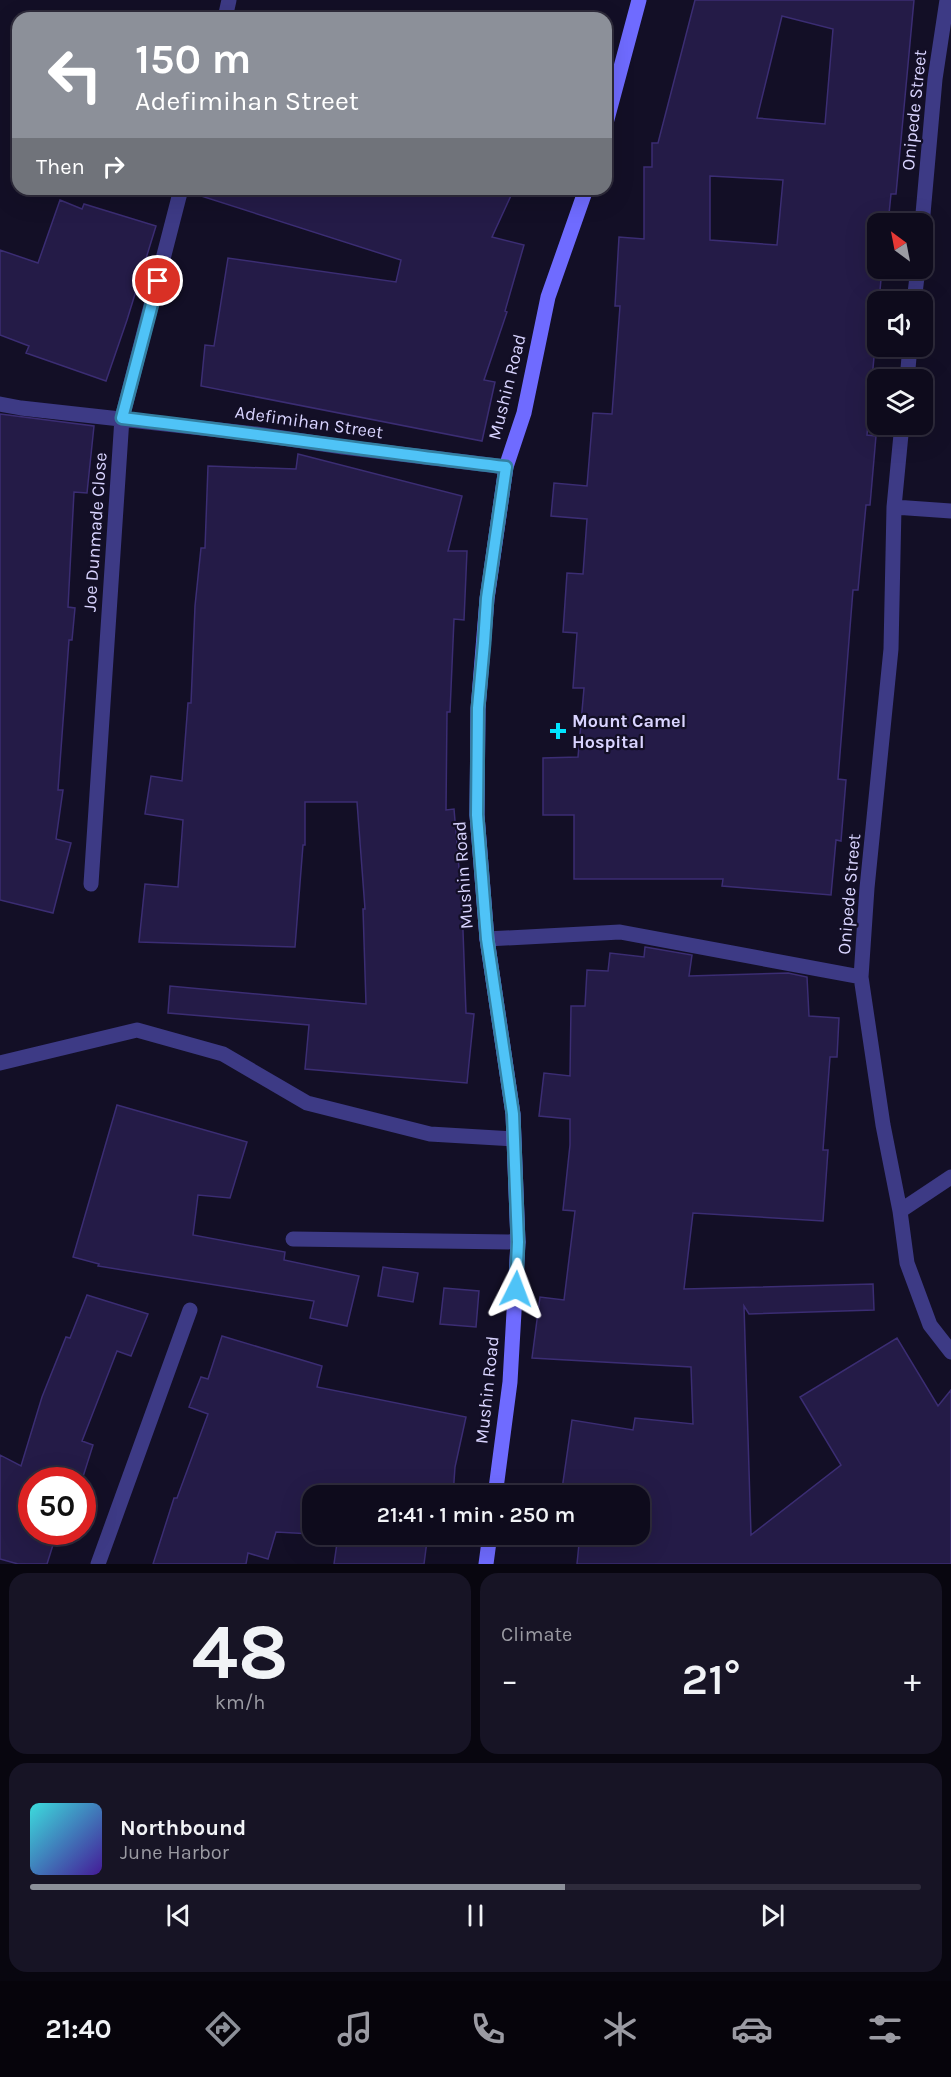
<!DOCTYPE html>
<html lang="en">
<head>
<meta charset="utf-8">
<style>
	body { margin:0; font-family:Karla,sans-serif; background:#171425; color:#f1f3f6; height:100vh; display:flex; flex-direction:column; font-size:22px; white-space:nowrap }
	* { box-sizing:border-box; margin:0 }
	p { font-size:20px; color:#9b9ba3 }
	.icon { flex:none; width:33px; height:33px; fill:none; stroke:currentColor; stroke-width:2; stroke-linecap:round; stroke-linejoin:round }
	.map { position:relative; height:1564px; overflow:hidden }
	.details { display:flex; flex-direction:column; gap:9px; padding:9px; background:#08060f; flex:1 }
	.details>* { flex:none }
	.guide { position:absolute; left:12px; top:12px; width:600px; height:183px; border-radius:18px; box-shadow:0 6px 24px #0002,0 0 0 2px #2e2b3b; background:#8c9099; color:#fff; overflow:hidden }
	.needle { width:39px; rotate:328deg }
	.buttons { position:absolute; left:867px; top:213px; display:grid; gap:12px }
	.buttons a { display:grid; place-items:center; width:66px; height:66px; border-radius:12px; background:#0e0b1c; box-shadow:0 6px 24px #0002,0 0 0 2px #2e2b3b; font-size:30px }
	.speed { position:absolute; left:18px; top:1467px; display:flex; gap:12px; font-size:30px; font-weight:700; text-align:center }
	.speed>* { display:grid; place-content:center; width:78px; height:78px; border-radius:50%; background:#0e0b1c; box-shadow:0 6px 24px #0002,0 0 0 2px #2e2b3b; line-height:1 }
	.speed .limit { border:9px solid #d22; background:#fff; color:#111 }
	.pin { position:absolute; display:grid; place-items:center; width:51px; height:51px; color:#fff; margin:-26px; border:3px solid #fff; border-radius:50%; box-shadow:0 2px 6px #0007 }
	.me { position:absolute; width:66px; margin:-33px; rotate:3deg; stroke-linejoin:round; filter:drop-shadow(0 0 4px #0008) }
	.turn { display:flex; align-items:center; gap:21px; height:126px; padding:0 24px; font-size:27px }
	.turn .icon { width:78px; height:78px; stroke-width:2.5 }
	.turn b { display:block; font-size:42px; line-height:51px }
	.then { display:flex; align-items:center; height:57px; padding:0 24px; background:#0003; gap:12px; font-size:22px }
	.big { font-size:45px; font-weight:600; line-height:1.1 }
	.details .card { flex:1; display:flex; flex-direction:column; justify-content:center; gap:9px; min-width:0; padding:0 21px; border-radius:18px; background:#171425 }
	.details .dial { align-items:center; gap:0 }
	.dial b { font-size:78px; line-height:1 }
	.song { display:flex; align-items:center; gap:18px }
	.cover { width:72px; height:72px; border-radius:9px; background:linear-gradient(135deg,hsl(180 70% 55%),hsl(260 70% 35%)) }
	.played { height:6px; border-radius:3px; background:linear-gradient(90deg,#8c9099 60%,#2e2b3b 60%) }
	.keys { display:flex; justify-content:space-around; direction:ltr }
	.heat { display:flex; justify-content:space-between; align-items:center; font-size:33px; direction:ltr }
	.details .tiles { flex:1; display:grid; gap:9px; grid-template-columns:1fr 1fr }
	.card:last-child { grid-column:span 2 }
	.trip { position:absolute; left:302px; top:1485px; width:348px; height:60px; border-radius:18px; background:#0e0b1c; box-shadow:0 6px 24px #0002,0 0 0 2px #2e2b3b; font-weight:600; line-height:60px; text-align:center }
	.tabs { display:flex; height:96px; justify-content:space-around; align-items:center; background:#06040b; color:#9b9ba3 }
	.tabs .icon { width:42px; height:42px }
	.tabs .on { color:#8c9099 }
	.tabs b { font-size:27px; color:#f1f3f6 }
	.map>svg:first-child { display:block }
	.building { fill:#241b47; stroke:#3b2d73; stroke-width:1.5; fill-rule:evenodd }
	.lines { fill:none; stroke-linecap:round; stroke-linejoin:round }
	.service { stroke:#3d3a85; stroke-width:15 }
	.minor { stroke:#3d3a85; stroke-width:15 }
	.secondary { stroke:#6f6bff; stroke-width:15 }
	.route-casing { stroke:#337fa1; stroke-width:15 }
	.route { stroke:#4fc3f7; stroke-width:10 }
	.poi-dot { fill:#00e5ff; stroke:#130f26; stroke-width:2 }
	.labels { text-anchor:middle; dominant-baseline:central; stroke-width:4.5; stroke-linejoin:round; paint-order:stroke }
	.street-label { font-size:18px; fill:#d9d4ff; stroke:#130f26 }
	.poi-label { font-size:18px; font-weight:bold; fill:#d9d4ff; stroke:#130f26; text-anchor:start }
</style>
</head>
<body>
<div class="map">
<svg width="951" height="1564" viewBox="0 0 951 1564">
	<rect width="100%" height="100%" fill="#130f26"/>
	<path class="building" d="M695,0H914L896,194H891L888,224H878V268H882L867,435L876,436L870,505H866L858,590H853L838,779L846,780L841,841L836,840L831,895L722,886L723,879H574V815H543V758L578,757L584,688H573L577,633L563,632L567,573L583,574L587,519L551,516L554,483L587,486L593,413L612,414L620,306H615L619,237L644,239V167H652V143H658ZM782,16L833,29L825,124L757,118ZM710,176L783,180L777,245L710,240Z
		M199,189H514L492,237L524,245L505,311L507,312L484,380L495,382L482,441L201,386L205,345L214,346L228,258L396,282L401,260L198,195Z
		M60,200L82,209L84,204L156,226L127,320L106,381L26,353L29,346L0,335V250L38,263Z
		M0,414L94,426L87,493L74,492L68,607L75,608L72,640H69L58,790H63L56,839L71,843L53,913L0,900Z
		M298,454L462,496L448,551H467L464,620L454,619L450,712H447L446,810L454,809L462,904L466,1013L474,1014L467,1083L305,1069L309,1025L168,1013L170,986L366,1004L363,909H365L357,802H305V845H303L295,947L139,942L145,884L178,887L183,820L145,814L151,776L182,781L188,703H191L195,606L201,548H205L208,466L296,469Z
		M645,947L692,955L689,976L788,973L807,977L809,1016L839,1018L837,1057H830L823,1150H828L823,1221L693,1213L684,1289L873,1284L874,1310L749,1314L744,1306L751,1535L841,1465L800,1397L897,1338L938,1406L951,1390V1564H577L580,1534H639V1496H561L572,1420L633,1430L635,1418L693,1424L691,1367L532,1358L540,1297L564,1300L575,1211L563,1210L570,1145V1119L539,1116L544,1073L570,1076L571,1006H585L587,970L608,971L610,953L644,957Z
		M117,1105L247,1142L230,1198L198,1195L193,1235L285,1252L284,1260L359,1276L347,1326L310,1318L314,1301L98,1266L99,1264L73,1257Z
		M383,1267L418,1273L413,1302L378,1296Z
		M444,1288L479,1291L476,1327L440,1324Z
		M87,1295L148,1314L131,1356L117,1351L82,1441L93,1445L82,1480H32V1532H57L47,1564H18L0,1559V1455L21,1466L42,1397L66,1337L70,1338Z
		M222,1336L322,1366L317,1387L466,1417L455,1467L453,1496H312V1534L276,1532L268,1559L248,1553L246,1564H153L174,1498H177L208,1414L189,1407L201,1377L208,1379Z
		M318,1534H450L449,1543L427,1541L424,1564H334L338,1536Z"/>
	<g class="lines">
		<path class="service" d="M0,1063L137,1030L223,1054L307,1103L430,1134L513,1139
			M293,1239L518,1242"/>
		<path class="minor" d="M225,18L229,0
			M922,225L935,79L947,0
			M914,302L918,268
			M907,380L910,346
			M0,404L21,408L256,434L343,447L506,467
			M902,424L894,507L891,649L867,888L861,977L883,1125L900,1211L907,1263L930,1325L951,1352
			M894,507L951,511
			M91,884L122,418L181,189
			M487,939L620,932L861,977
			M900,1211L951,1177
			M98,1564L190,1310"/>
		<path class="secondary" d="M606,123L639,0
			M495,1496L510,1382L518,1242L513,1114L487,939L477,815L478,709L487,599L506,467L524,413L548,297L586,189
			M486,1564L490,1534"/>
	</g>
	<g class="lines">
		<defs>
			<path id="route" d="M158,281L122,418C251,433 378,452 506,467L487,598L484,643L478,708L477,815L487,939L513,1114L518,1242L516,1289"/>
		</defs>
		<use href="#route" class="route-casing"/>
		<use href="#route" class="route"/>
	</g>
	<path class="poi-dot" d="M555 722h6v6h6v6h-6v6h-6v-6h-6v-6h6z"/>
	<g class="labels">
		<g class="street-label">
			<text transform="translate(914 110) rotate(-84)">Onipede Street</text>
			<text transform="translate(507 387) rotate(-76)">Mushin Road</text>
			<text transform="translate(309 422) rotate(8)">Adefimihan Street</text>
			<text transform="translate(95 532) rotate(-86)">Joe Dunmade Close</text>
			<text transform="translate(463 875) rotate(-94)">Mushin Road</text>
			<text transform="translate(849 894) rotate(-85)">Onipede Street</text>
			<text transform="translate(487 1390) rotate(-84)">Mushin Road</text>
		</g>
		<g class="poi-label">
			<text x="572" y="721">Mount Camel<tspan x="572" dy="21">Hospital</tspan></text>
		</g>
	</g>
</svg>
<div class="buttons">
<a><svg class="needle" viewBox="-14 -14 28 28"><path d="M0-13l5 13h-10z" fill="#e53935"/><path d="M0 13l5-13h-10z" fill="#9b9ba3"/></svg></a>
<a><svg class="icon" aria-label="sound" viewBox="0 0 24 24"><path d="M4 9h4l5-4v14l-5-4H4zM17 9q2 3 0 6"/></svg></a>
<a><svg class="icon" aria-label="layers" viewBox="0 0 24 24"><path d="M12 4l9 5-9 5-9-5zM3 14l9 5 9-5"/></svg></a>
</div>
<div class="speed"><div class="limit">50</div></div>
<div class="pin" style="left:158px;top:281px;background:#d93025"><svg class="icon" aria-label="arrive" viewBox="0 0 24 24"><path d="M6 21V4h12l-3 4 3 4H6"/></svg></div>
<svg class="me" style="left:516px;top:1289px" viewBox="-20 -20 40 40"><path d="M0-17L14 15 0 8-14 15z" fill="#4fc3f7" stroke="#fff" stroke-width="4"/></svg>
<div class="trip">21:41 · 1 min · 250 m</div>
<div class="guide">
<div class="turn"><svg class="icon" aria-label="left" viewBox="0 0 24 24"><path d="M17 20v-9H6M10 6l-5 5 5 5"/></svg><div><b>150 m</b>Adefimihan Street</div></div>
<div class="then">Then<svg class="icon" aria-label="right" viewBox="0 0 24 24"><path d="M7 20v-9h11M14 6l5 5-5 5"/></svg></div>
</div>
</div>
<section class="details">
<div class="tiles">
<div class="card dial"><b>48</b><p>km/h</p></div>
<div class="card"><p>Climate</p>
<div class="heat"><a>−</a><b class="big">21°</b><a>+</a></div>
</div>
<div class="card">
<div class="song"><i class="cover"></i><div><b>Northbound</b><p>June Harbor</p></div></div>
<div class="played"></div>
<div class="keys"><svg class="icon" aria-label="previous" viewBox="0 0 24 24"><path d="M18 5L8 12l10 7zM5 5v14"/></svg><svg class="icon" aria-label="pause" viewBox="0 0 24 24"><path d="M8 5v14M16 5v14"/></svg><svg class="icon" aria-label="next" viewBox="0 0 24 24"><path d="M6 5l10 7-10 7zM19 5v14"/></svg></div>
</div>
</div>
</section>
<nav class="tabs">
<b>21:40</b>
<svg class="icon on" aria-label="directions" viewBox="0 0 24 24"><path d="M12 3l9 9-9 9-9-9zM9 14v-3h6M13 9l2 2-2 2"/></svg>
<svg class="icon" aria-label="music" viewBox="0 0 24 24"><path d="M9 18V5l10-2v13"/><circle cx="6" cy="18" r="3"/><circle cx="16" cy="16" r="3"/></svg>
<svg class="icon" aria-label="phone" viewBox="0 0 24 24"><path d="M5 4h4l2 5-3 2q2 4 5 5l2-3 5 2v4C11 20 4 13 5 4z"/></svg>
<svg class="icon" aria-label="climate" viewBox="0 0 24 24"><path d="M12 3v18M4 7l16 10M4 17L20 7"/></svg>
<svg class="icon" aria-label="car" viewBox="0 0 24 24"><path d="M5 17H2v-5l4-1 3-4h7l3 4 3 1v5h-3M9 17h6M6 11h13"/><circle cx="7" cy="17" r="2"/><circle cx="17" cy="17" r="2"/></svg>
<svg class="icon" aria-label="filters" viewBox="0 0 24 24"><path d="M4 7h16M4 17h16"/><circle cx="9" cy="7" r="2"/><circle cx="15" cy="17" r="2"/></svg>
</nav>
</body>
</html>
